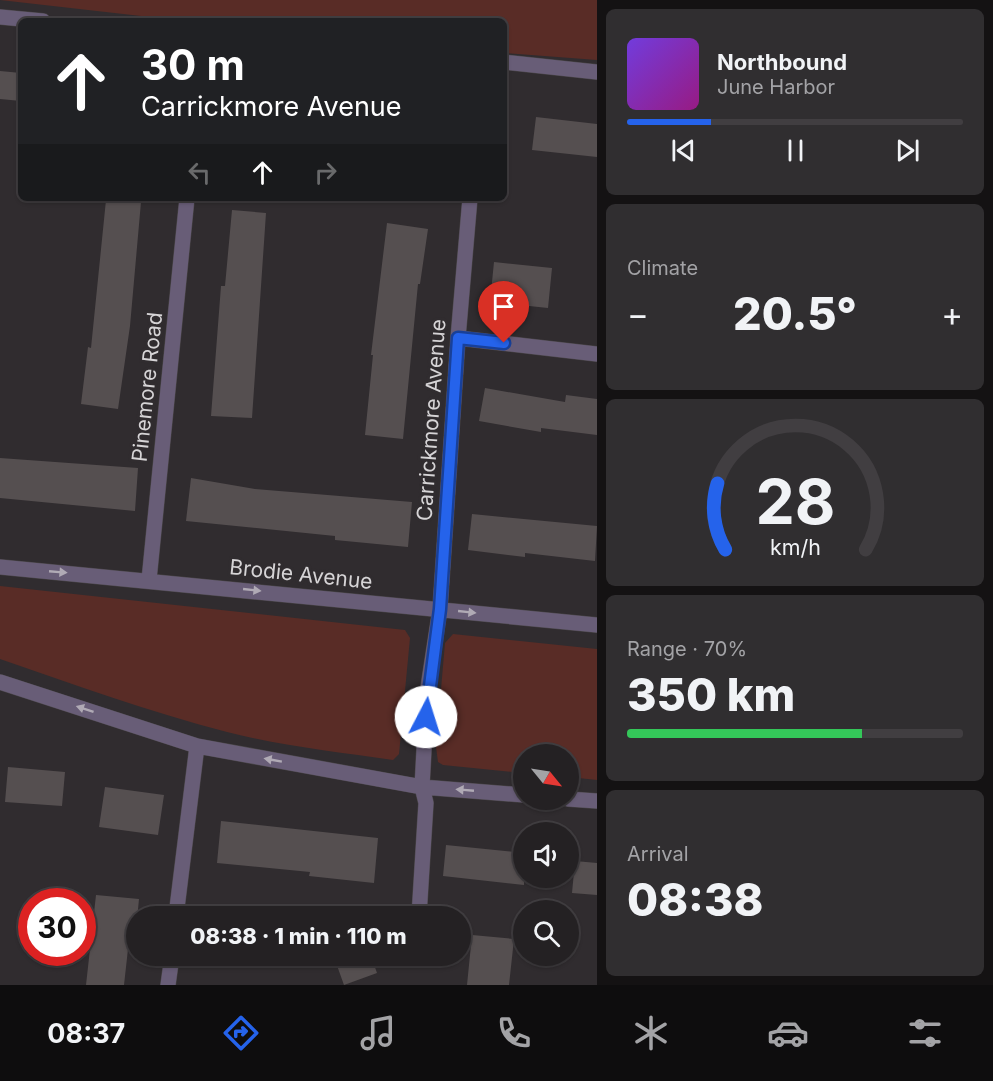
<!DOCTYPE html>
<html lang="en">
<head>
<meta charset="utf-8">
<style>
	body { margin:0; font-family:Inter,sans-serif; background:#302e30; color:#f1f3f6; height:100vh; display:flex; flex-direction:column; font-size:22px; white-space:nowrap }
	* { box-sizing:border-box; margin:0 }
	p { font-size:20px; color:#a3a3a6 }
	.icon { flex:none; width:33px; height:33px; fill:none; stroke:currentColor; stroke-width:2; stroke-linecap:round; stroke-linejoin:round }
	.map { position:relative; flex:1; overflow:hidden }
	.details { display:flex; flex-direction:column; gap:9px; padding:9px; background:#141213; width:396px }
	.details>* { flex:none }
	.hud { position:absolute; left:18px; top:18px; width:489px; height:183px; border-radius:9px; box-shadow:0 2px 4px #0004,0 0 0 2px #413e41; background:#202124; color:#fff; overflow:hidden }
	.needle { width:39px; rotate:120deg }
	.fabs { position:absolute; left:513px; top:744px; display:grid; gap:12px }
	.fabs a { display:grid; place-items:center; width:66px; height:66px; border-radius:50%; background:#242123; box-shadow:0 2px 4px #0004,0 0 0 2px #413e41; font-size:30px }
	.speed { position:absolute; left:18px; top:888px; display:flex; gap:12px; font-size:30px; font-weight:700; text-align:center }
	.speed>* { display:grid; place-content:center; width:78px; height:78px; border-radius:50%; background:#242123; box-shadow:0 2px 4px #0004,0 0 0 2px #413e41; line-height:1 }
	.speed .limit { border:9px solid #d22; background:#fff; color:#111 }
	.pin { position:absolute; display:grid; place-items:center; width:51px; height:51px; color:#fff; margin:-62px -26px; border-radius:50% 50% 50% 0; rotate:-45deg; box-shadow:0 0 6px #0007 }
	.pin .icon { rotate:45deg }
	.me { position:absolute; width:66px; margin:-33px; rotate:5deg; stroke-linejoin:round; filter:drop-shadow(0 0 4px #0008) }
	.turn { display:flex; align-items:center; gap:21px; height:126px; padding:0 24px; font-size:27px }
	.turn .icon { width:78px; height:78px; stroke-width:2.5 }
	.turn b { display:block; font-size:42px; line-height:51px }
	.lanes { display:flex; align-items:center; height:57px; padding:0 24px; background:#0003; justify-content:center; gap:30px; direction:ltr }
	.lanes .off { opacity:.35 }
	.big { font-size:45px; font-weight:800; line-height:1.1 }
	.details .widget { flex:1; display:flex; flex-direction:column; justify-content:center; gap:9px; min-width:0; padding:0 21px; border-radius:9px; background:#302e30 }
	.details .dial { align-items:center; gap:0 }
	.dial svg { height:156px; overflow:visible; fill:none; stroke:#413e41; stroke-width:7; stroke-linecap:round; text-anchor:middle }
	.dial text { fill:#f1f3f6; stroke:none }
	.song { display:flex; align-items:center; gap:18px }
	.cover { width:72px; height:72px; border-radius:9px; background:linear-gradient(135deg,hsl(260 70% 55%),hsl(310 70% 35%)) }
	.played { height:6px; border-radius:3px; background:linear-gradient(90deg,#2563eb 25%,#413e41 25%) }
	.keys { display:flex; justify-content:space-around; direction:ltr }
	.heat { display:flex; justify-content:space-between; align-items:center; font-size:33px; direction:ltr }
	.charge { height:9px; border-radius:4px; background:linear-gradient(90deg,#34c759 70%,#413e41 0) }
	.trip { position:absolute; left:126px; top:906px; width:345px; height:60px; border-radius:30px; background:#242123; box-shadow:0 2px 4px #0004,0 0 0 2px #413e41; font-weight:800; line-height:60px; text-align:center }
	.dock { display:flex; height:96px; justify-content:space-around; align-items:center; background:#0e0d0e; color:#a3a3a6 }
	.dock .icon { width:42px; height:42px }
	.dock .on { color:#2563eb }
	.dock b { font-size:27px; color:#f1f3f6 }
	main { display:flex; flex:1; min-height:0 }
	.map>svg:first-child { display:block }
	.green { fill:#592c26 }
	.building { fill:#554f50 }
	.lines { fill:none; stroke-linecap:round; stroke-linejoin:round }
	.minor-casing { stroke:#4b474a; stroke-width:16 }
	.minor { stroke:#685d77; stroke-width:15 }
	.oneway { fill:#b0aab5 }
	.route-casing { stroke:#184099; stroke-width:15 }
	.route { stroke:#2563eb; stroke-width:10 }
	.labels { text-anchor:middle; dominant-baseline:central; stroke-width:6; stroke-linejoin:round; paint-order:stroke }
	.street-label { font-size:21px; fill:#d6d4d6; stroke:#302c2f }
</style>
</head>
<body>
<main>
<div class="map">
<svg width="597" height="985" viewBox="0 0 597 985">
	<rect width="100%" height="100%" fill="#302c2f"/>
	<path class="green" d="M0,0H597V60L504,53V21H185Z
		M0,586L405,630L410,638L399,754L393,760C337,752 281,746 227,732C150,712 75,685 0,659Z
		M453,634L597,649V780L569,777L568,754H524L523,773L443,765L438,762L436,747L445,643Z"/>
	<path class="building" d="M0,71L21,73V101L0,99Z
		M536,117L597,124V157L532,150Z
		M106,200L141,202L130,326L118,409L81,404L88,347L91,348Z
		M232,210L266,213L252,418L211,416L221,286H225Z
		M387,223L428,229L420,284H418L403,439L365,435L373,355H371Z
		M494,262L552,268L548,308L490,302Z
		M485,388L565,402L566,395L597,399V435L541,428V432L479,421Z
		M0,458L138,468L135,511L0,498Z
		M191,478L255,489L412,502L408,547L335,540V536L186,521Z
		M472,514L597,526L595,561L525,553V557L468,550Z
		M8,767L65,772L62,806L5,802Z
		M105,787L164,795L158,835L99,827Z
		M221,821L378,838L374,883L309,876L310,872L217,863Z
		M446,845L524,853V885L443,876Z
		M575,861L597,863V895L572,893Z
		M96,895L139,899L134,950L128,949L124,985H86Z
		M472,935L514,939L509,985H467Z
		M346,956H371L377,973L344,985L335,960Z"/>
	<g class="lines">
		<defs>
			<path id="minor" d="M0,17L43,21
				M504,62L597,72
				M458,338L597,354
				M0,567L597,625
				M149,580L187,198
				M0,682L197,746L422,787L524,795
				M568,799L597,801
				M176,916L197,746
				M419,916L426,803L422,787L427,694L440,609L458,338L470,198
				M168,985L172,956"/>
		</defs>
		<use href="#minor" class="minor-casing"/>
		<use href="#minor" class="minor"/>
	</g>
	<defs><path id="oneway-solid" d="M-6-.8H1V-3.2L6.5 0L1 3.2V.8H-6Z" transform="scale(1.5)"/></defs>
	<g class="oneway">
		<use href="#oneway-solid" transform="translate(58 572) rotate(5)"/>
		<use href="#oneway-solid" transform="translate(252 590) rotate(6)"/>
		<use href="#oneway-solid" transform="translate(467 612) rotate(6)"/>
		<use href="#oneway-solid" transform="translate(85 709) rotate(-162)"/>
		<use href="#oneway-solid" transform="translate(273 760) rotate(-170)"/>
		<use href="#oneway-solid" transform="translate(465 790) rotate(-175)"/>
	</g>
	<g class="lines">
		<defs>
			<path id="route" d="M426,717L440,609L458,338L504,343"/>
		</defs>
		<use href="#route" class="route-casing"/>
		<use href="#route" class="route"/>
	</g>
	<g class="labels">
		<g class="street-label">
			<text transform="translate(147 387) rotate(-84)">Pinemore Road</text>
			<text transform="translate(431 420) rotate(-86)">Carrickmore Avenue</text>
			<text transform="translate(301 574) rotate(6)">Brodie Avenue</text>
		</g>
	</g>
</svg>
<div class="fabs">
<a><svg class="needle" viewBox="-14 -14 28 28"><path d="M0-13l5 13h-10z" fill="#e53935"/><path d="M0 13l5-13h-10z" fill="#a3a3a6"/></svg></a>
<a><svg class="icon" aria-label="sound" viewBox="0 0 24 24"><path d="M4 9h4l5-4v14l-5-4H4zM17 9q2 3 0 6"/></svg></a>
<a><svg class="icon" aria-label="search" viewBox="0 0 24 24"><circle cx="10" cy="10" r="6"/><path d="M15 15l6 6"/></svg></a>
</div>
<div class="speed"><div class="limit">30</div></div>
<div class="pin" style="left:504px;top:343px;background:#d93025"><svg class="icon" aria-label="arrive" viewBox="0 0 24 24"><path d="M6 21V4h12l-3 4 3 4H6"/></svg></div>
<svg class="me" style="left:426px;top:717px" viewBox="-20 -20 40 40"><circle r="19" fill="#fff"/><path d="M0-13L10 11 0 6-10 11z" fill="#2563eb"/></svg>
<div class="trip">08:38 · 1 min · 110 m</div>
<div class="hud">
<div class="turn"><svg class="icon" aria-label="ahead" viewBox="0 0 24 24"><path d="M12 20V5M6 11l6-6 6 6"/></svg><div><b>30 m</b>Carrickmore Avenue</div></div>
<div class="lanes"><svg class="icon off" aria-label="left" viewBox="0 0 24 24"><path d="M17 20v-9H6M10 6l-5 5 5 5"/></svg><svg class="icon" aria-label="ahead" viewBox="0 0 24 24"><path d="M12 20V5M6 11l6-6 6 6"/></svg><svg class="icon off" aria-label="right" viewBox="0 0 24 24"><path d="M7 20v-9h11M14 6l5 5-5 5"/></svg></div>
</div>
</div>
<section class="details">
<div class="widget">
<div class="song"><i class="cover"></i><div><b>Northbound</b><p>June Harbor</p></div></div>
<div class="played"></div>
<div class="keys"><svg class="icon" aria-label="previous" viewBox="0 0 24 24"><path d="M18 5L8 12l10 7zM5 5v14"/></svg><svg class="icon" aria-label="pause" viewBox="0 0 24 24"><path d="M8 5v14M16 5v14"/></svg><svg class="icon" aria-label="next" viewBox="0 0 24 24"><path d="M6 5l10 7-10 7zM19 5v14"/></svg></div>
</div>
<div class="widget"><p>Climate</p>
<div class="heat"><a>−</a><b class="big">20.5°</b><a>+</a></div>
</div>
<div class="widget dial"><svg viewBox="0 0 100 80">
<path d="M14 69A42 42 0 1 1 86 69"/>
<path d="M14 69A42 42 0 0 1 10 35" stroke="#2563eb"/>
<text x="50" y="56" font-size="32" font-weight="700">28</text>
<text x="50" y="72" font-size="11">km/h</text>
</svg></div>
<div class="widget"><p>Range · 70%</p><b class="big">350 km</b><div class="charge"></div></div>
<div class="widget"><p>Arrival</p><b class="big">08:38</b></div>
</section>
</main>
<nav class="dock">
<b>08:37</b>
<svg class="icon on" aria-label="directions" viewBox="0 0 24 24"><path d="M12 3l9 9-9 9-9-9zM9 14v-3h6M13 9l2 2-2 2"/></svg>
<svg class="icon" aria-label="music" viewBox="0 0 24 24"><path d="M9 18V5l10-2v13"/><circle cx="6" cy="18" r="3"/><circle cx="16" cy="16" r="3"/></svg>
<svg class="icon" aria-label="phone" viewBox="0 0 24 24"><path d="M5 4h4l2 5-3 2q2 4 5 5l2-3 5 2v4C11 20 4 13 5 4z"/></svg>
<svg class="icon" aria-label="climate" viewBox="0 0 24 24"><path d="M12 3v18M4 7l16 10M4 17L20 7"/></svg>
<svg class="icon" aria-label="car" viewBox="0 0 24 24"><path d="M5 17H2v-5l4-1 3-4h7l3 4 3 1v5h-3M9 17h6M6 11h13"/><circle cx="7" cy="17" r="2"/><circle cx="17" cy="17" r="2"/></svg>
<svg class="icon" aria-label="filters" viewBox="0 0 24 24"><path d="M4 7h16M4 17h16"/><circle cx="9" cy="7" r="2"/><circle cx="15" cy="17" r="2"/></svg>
</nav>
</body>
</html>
